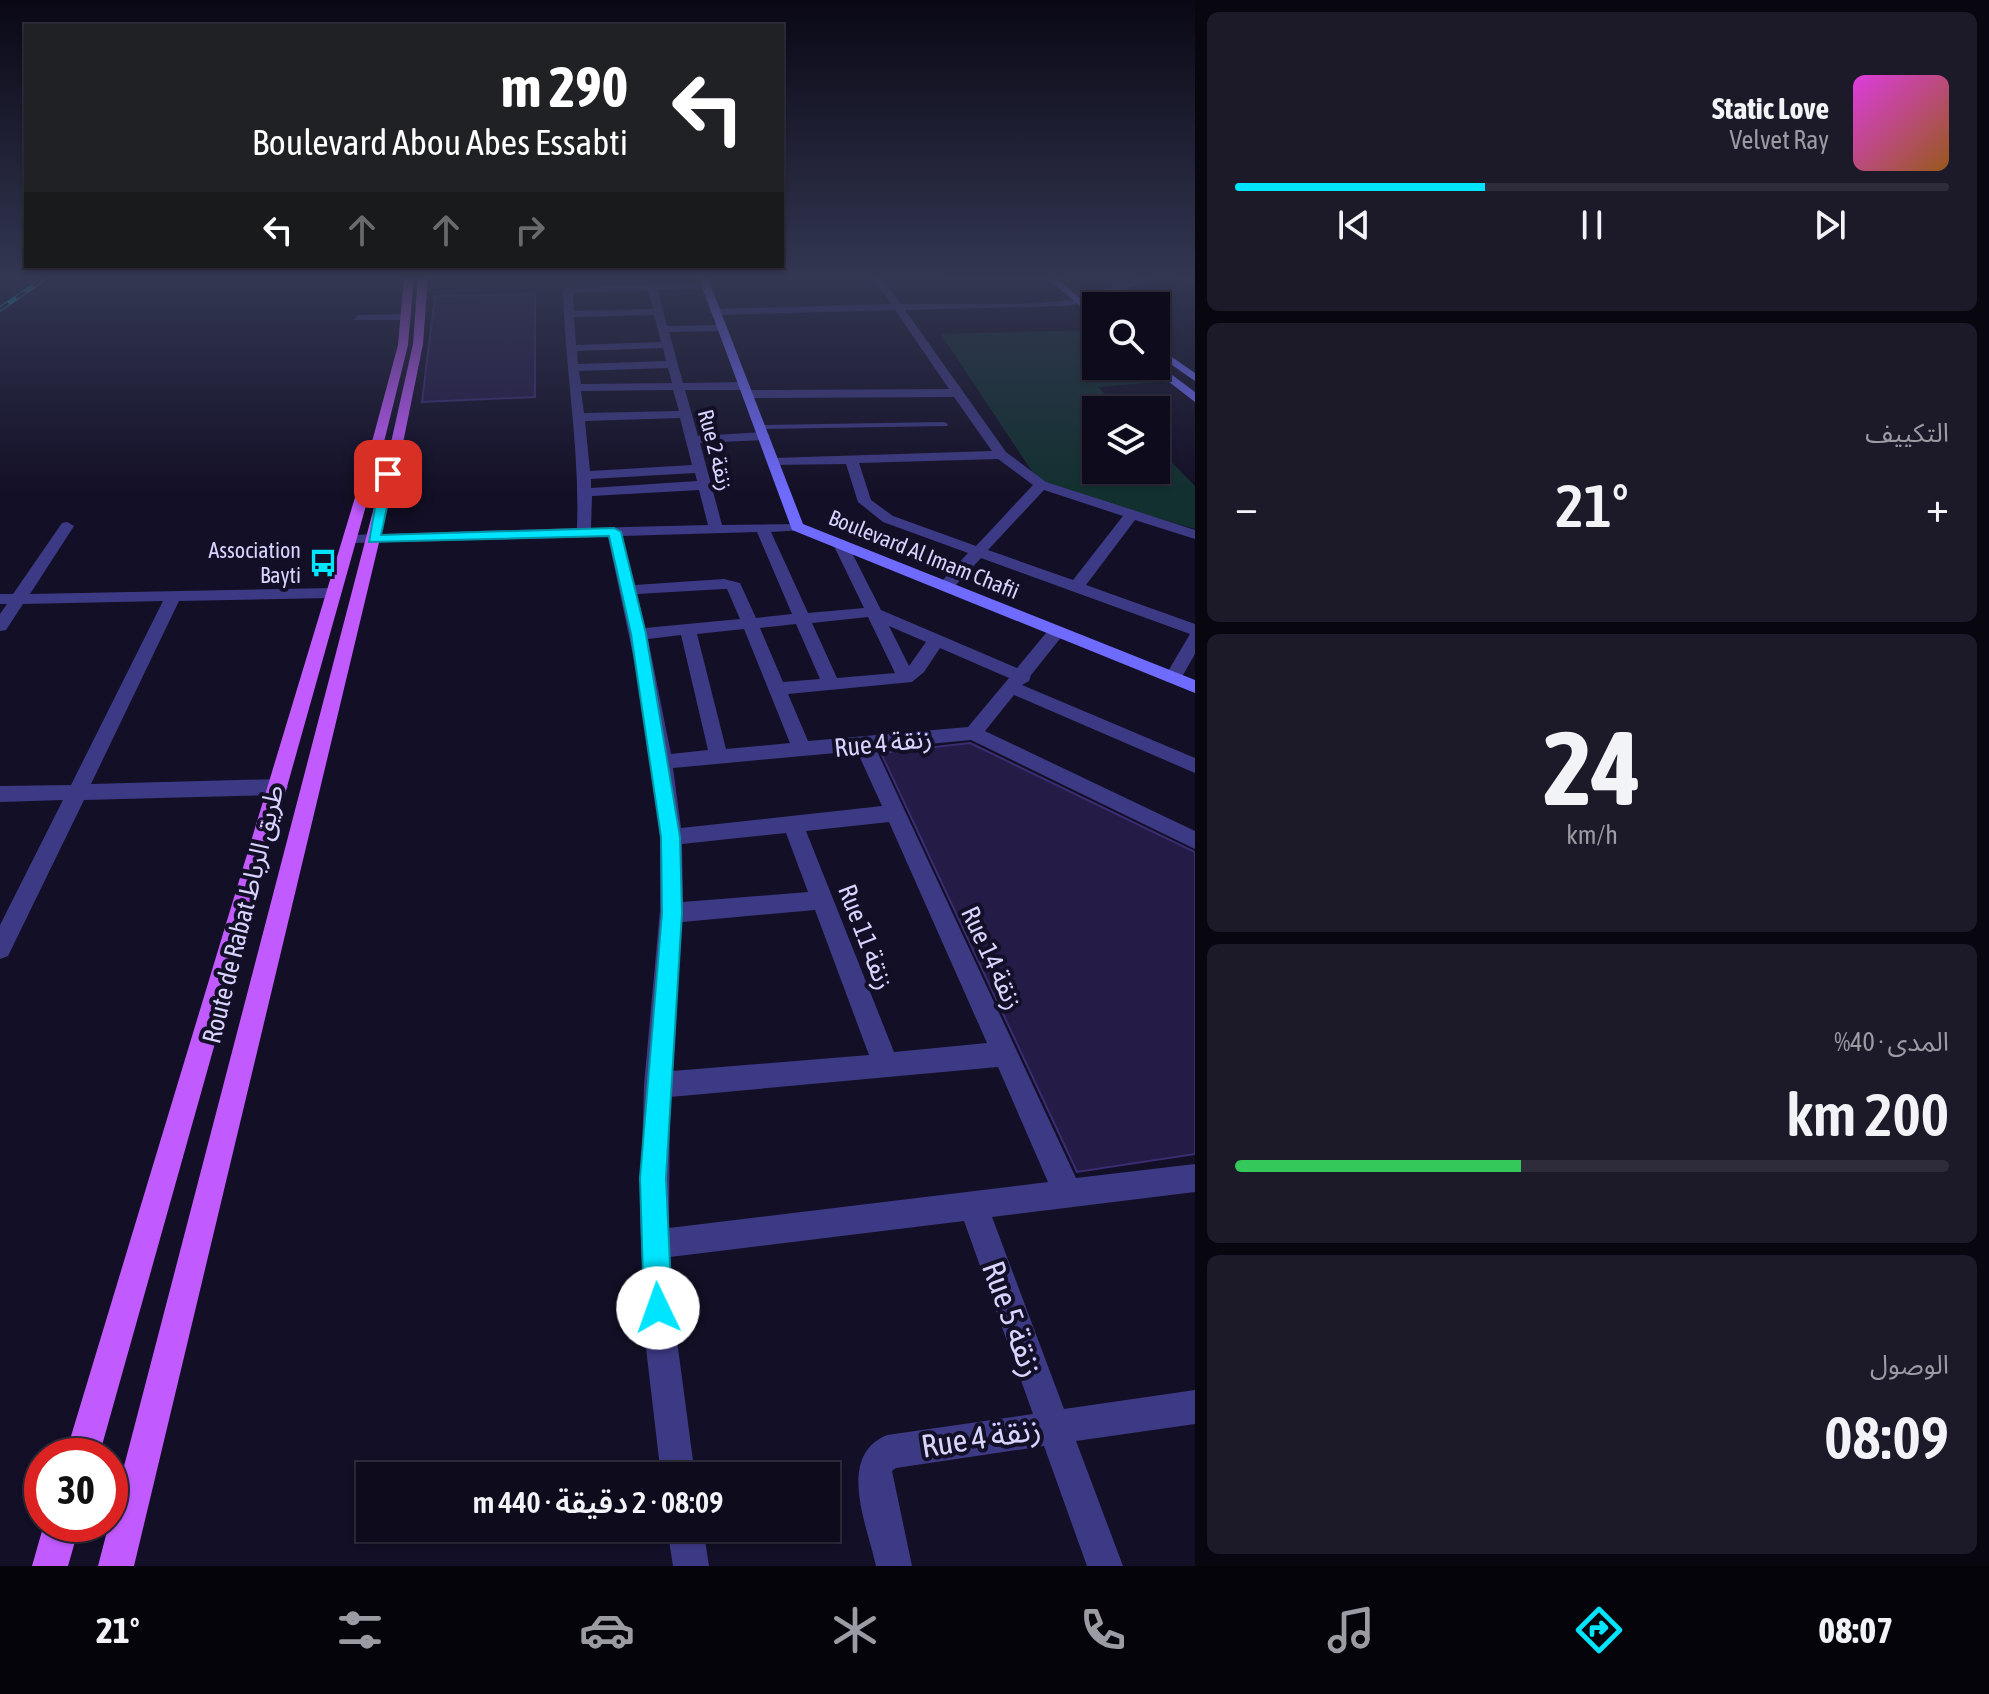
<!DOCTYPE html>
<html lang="ar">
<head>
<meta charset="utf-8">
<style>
	body { margin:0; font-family:"Asap Condensed","Noto Sans Arabic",sans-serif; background:#1c1929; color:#f1f3f6; direction:rtl; height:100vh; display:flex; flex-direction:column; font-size:30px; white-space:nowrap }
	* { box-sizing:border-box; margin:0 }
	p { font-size:26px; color:#9b9ba3 }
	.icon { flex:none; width:44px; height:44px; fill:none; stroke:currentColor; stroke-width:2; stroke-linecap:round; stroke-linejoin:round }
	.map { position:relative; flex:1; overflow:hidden; direction:ltr }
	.side { display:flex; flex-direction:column; gap:12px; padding:12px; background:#08060f; width:794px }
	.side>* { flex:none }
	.hud { position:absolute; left:24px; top:24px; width:760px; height:244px; border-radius:0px; box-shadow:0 2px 6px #0004,0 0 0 2px #2e2b3b; direction:rtl; background:#202124; color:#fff; overflow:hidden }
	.tools { position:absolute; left:1082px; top:292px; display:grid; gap:16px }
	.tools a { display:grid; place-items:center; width:88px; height:88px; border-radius:0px; background:#0e0b1c; box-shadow:0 2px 6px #0004,0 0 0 2px #2e2b3b; font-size:40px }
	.speed { position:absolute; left:24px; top:1438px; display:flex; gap:16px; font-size:40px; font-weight:700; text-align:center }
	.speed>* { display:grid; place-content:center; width:104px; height:104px; border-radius:50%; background:#0e0b1c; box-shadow:0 2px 6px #0004,0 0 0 2px #2e2b3b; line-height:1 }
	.speed .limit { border:12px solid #d22; background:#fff; color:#111 }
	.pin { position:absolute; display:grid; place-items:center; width:68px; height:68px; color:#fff; margin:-34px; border-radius:16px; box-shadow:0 4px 12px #0006 }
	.me { position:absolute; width:88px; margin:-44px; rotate:357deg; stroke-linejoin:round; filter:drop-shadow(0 0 6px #0008) }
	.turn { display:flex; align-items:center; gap:28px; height:168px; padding:0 24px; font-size:36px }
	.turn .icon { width:104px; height:104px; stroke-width:2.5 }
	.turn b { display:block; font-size:56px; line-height:68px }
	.lanes { display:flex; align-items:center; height:76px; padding:0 24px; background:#0003; justify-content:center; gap:40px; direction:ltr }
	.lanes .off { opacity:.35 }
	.big { font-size:60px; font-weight:600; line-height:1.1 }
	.side .tile { flex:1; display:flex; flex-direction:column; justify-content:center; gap:12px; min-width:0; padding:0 28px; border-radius:12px; background:#1c1929 }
	.side .dial { align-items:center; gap:0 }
	.dial b { font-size:104px; line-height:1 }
	.song { display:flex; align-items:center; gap:24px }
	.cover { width:96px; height:96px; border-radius:12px; background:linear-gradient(135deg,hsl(300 70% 55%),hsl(30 70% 35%)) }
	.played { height:8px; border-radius:4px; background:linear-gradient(90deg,#00e5ff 35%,#2e2b3b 35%) }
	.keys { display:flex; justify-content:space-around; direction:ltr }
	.heat { display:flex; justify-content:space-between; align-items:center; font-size:44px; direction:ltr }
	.charge { height:12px; border-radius:6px; background:linear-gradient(90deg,#34c759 40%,#2e2b3b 0) }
	.trip { position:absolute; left:356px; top:1462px; width:484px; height:80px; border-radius:0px; background:#0e0b1c; box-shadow:0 2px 6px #0004,0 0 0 2px #2e2b3b; font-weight:600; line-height:80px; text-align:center; direction:rtl }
	.dock { display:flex; height:128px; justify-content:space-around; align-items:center; background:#06040b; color:#9b9ba3 }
	.dock .icon { width:56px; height:56px }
	.dock .current { color:#00e5ff }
	.dock b { font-size:36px; color:#f1f3f6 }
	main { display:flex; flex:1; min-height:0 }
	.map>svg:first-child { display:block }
	.green { fill:#12302f }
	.building { fill:#241b47; stroke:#3b2d73; stroke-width:2 }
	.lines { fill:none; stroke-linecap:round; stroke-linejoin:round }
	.lane { fill:#3d3a85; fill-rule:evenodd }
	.street { fill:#3d3a85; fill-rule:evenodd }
	.secondary { fill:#6f6bff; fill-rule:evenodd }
	.primary { fill:#c25bff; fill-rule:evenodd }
	.rail-casing { stroke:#00e5ff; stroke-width:5 }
	.rail { stroke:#130f26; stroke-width:3; stroke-dasharray:10; stroke-linecap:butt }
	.route { fill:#00e5ff; stroke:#0095a6; stroke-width:2 }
	.labels { text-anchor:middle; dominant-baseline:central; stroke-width:8; stroke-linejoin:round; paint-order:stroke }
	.far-street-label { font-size:22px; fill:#d9d4ff; stroke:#130f26 }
	.far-poi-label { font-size:22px; fill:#d9d4ff; stroke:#130f26; text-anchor:end }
	.street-label { font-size:26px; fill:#d9d4ff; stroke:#130f26 }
	.near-street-label { font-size:32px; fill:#d9d4ff; stroke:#130f26 }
</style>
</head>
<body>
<main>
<section class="side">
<div class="tile">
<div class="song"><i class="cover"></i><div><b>Static Love</b><p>Velvet Ray</p></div></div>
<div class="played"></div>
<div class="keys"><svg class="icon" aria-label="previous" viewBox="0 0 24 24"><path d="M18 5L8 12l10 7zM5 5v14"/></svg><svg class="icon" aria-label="pause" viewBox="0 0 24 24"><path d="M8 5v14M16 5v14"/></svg><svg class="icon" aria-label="next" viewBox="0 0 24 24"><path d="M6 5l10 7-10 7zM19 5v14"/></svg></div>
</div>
<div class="tile"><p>التكييف</p>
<div class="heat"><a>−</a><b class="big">21°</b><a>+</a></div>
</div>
<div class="tile dial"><b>24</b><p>km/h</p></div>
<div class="tile"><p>المدى · 40%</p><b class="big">200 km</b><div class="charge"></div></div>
<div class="tile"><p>الوصول</p><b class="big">08:09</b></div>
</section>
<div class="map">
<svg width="1195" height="1566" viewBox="0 0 1195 1566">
	<rect width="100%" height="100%" fill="#130f26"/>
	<path class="green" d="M1096,330V366H1144L1159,382L1098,387L1120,410H1096V470H1156V446L1195,486V529L1041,485L941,334Z"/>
	<path class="building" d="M535,294V397L422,402L435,296Z
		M970,743L1195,852V1154L1077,1172L881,753Z"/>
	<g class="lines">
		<path class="lane" d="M944,422L948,424L947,426L761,429L757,427L761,425Z"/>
		<path class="street" d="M872,276H880L901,304C953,303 1019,307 1069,300C1099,295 1128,276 1158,276L1107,297L1067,306L905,310L1006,452L1046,482L1195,530V539L1135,520L1086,585L1195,624V654L1179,682H1167L1164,678L1190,634L981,558L952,589H940V583L968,553L883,522L858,502L846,464L769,465L767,462L774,458L992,451L954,397L748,398L742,394L748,390L949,389L895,310L715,315L710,312L715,309L891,304ZM998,459L1033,485L976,546L893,516L871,500L859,463ZM1044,490L1123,516L1073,580L988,550Z
			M947,276H1054L1055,277L1050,280L949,281L944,278Z
			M1171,276L1195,279V285L1173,278Z
			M706,283L709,288L658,290L667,326L721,325L726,328L721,331L669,332L683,383L744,382L750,386L744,390H685L698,436L764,432L770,436L764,440L700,443L722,525L802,524V530L771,532L808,613L864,608L833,544L841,539L846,541L881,610L1017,668L1051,627H1063V635L1031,675L1029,681L1022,685L1195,758V773L1014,695L985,731L1195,831V849L971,740L876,749L1076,1178L1195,1164V1192L992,1217L1064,1409L1195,1390V1424L1076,1441L1123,1566H1087L1044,1446L896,1468L892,1471L912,1566H876C867,1525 836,1456 887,1435L1033,1414L964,1221L670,1257L678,1348L695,1476H661L646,1348L640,1219L644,1085L660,910V836L647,721L608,537L351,543L344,539L351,535L577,528C580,447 565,371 563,290L568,287ZM648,291L653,309L574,311L573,293ZM654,315L661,342L576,345L574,317ZM663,348L666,361L578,364L577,351ZM668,368L672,383L581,384L579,371ZM673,390L679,411L584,413L581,391ZM680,418L692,465L590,471L585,421ZM695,473L697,481L591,488V479ZM699,490L708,525L591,528L592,496ZM757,532L792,614L756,618L740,583L724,579L635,585L622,536ZM724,589H727L740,619L645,628L637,594ZM868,617L895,673L837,678L812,623ZM796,624L820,679L783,682L760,628ZM889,626L926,642L909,666ZM744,629L790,743L726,749L697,634ZM681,635L708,750L671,754L648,639ZM940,648L1009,678L968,727L808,741L788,694L912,682L924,672ZM857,751L882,806L681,828L673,768ZM889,822L987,1043L894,1052L806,831ZM786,833L808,892L683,902L682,844ZM815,910L869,1055L672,1071L682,922ZM998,1067L1048,1182L669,1228L670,1097Z
			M358,315L405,314L410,317L405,320H354Z
			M67,522L74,526L30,594L332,588L340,593L332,598L179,601L91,784L278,779L285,782L288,787L285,792L278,795L84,800L8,956L0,959V925L63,800L0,802V786L71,785L163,601L23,604L6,630L0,631V614L7,604H0V594H13L62,523Z
			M667,1528H703L709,1566H673Z"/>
		<path class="secondary" d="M698,276H707L803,524L1195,680V693L792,530Z
			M1044,276H1053L1096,311V319Z
			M1156,346L1195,373V381L1156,354Z
			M1156,363L1195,392V402L1151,368L1149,366H1156Z"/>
		<path class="primary" d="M404,276H414L408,345L385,438L99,1456H65L373,438L398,345Z
			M418,276H428L423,344L404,438L134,1566H98L392,438L413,344Z
			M44,1524H80L68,1566H32Z"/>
		<defs>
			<path id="rail" d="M0,309L48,276"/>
		</defs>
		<use href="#rail" class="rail-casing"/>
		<use href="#rail" class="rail"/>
	</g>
	<linearGradient id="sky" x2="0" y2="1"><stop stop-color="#0a0815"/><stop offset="0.56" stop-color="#333752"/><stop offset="1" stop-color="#333752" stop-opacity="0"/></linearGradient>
	<rect width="1195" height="495" fill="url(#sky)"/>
	<path class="route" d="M388,470L394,474L381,535L614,528L621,532L646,634L680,837L682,913L666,1178L672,1308L668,1318L658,1322L648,1318L644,1308L640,1178L662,913L661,837L631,634L609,536L369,542L381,474Z"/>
	<defs>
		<symbol id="bus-bare" viewBox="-9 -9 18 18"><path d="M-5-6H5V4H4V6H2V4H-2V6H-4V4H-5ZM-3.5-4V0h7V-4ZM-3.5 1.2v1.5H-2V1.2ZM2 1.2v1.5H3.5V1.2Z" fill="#00e5ff" stroke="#130f26" stroke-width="2.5" paint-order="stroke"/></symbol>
	</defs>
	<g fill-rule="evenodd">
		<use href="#bus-bare" x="303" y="543" width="40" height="40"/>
	</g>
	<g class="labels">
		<g class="far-street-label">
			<text transform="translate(716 450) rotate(75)">Rue 2 زنقة</text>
			<text transform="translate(924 554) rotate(22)">Boulevard Al Imam Chafii</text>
		</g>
		<g class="far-poi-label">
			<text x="301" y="550">Association<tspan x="301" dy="25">Bayti</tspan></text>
		</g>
		<g class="street-label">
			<text transform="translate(883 743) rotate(-6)">Rue 4 زنقة</text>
			<text transform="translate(243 914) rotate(-76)">Route de Rabat طريق الرباط</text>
			<text transform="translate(866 937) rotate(69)">Rue 11 زنقة</text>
			<text transform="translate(992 958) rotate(65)">Rue 14 زنقة</text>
		</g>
		<g class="near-street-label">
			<text transform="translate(1013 1319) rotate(70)">Rue 5 زنقة</text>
			<text transform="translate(981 1437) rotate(-9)">Rue 4 زنقة</text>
		</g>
	</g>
</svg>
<div class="tools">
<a><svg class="icon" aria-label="search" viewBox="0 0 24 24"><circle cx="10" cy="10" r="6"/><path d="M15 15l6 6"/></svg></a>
<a><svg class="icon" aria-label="layers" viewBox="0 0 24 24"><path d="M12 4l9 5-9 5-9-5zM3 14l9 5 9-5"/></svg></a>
</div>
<div class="speed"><div class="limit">30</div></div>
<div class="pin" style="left:388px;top:474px;background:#d93025"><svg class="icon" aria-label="arrive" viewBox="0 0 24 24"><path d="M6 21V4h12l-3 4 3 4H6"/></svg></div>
<svg class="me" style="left:658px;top:1308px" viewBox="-20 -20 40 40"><circle r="19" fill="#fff"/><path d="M0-13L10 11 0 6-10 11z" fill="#00e5ff"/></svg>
<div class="trip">08:09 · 2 دقيقة · 440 m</div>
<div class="hud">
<div class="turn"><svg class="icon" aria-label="left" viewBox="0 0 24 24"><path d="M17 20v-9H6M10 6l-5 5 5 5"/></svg><div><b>290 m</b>Boulevard Abou Abes Essabti</div></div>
<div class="lanes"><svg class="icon" aria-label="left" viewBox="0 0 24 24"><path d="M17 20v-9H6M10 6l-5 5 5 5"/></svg><svg class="icon off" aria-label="ahead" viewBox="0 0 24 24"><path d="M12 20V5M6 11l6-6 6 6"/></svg><svg class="icon off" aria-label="ahead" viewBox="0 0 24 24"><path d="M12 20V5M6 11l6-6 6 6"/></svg><svg class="icon off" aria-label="right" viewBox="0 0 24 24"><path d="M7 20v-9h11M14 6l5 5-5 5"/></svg></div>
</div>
</div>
</main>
<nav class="dock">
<b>08:07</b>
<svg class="icon current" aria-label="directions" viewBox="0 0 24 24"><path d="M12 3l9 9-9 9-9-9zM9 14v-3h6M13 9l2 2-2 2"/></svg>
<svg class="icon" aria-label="music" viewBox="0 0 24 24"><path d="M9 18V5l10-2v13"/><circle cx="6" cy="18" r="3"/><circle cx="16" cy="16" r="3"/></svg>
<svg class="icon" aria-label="phone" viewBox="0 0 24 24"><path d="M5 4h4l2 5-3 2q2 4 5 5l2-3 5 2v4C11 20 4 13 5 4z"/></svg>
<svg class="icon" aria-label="climate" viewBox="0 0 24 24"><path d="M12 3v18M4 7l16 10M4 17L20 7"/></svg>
<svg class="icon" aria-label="car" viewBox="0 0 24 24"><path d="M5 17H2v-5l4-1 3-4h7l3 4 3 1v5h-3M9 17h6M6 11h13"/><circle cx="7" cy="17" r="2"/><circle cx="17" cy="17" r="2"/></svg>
<svg class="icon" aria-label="filters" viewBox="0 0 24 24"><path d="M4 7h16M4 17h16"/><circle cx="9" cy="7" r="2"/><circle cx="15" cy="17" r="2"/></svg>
<b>21°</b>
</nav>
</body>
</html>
